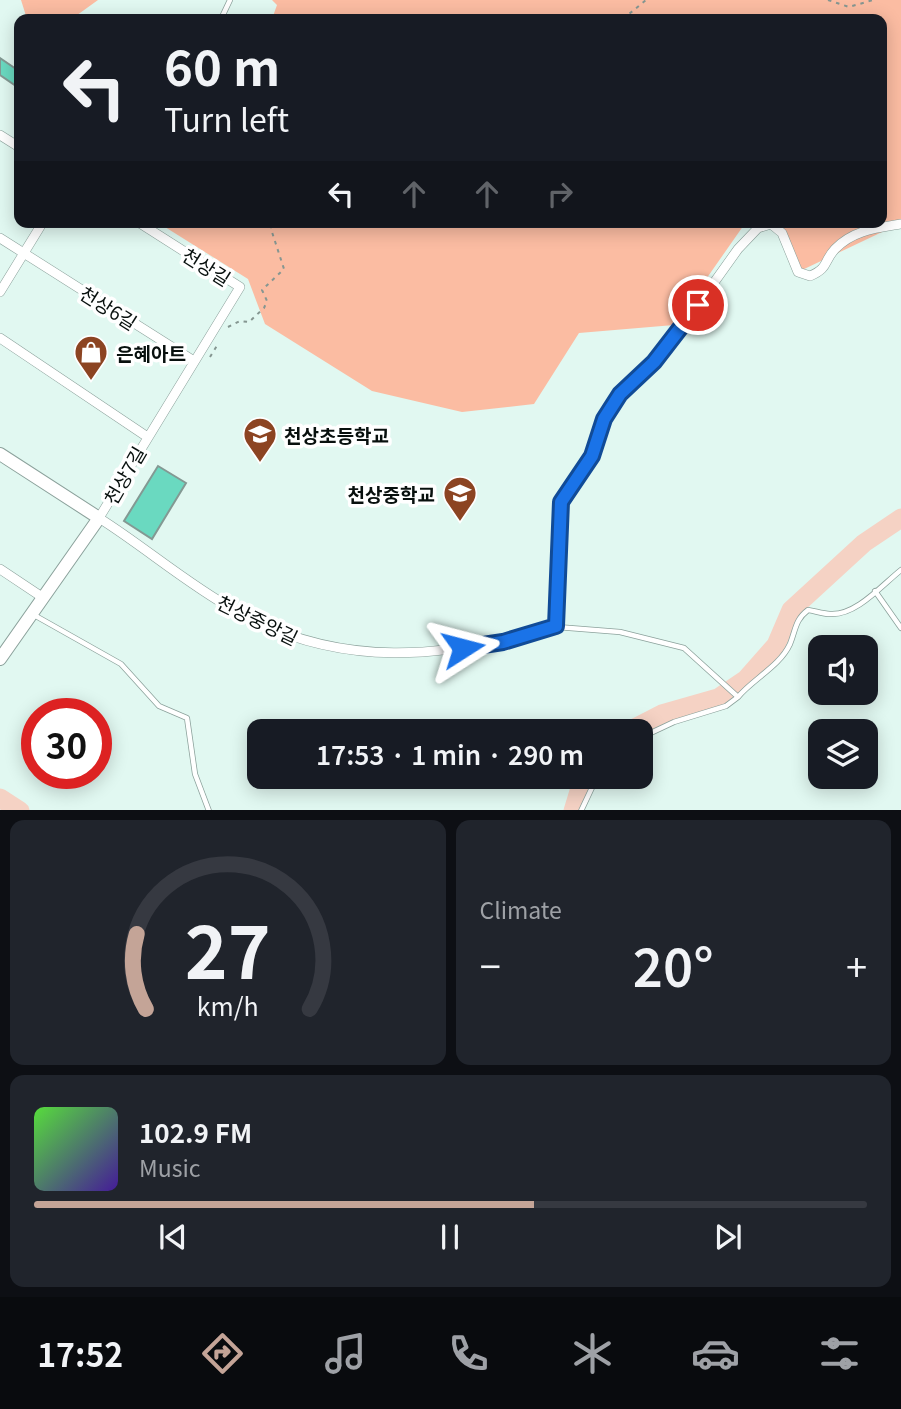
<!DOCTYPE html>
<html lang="en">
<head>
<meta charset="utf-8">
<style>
	body { margin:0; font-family:Georgia,"Noto Sans KR",serif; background:#20242c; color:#f1f3f6; height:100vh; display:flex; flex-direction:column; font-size:26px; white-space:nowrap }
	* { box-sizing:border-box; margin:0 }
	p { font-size:23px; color:#9ea1a6 }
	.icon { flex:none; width:38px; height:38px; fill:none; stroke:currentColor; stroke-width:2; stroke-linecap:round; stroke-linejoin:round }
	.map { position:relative; height:810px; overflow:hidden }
	.drawer { display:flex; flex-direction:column; gap:10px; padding:10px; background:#0d0f14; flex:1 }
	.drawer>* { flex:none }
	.banner { position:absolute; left:14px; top:14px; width:873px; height:214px; border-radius:14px; box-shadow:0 4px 18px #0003; background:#171b24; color:#f1f3f6; overflow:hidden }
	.fabs { position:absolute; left:808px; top:635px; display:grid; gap:14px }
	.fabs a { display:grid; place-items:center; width:70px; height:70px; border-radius:14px; background:#171b24; box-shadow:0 4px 18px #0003; font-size:35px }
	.speed { position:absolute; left:21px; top:698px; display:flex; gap:14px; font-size:35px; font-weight:700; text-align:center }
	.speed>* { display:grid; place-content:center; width:91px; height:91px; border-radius:50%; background:#171b24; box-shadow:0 4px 18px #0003; line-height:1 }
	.speed .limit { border:10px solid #d22; background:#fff; color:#111 }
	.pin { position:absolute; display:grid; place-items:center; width:60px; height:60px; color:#fff; margin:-30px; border:4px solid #fff; border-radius:50%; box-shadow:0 2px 7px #0007 }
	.me { position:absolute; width:77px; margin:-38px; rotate:81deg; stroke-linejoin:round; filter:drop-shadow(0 0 5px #0008) }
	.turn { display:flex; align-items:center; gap:24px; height:147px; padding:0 35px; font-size:32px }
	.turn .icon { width:91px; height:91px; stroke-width:2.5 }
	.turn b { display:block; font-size:49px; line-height:60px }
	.lanes { display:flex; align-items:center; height:66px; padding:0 35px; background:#0003; justify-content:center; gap:35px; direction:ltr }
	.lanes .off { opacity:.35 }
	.big { font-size:52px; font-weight:600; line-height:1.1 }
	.drawer .card { flex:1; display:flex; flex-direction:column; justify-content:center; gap:10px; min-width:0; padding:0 24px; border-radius:14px; background:#20242c }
	.drawer .dial { align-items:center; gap:0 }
	.dial svg { height:182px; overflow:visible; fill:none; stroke:#363941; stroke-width:7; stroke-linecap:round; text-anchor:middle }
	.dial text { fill:#f1f3f6; stroke:none }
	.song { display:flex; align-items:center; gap:21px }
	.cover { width:84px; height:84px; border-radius:10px; background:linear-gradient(135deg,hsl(110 70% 55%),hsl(260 70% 35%)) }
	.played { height:7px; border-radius:4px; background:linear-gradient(90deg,#c4a497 60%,#363941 60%) }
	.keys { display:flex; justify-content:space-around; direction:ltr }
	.heat { display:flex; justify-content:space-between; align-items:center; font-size:38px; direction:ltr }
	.drawer .tiles { flex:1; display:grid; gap:10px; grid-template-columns:1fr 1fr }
	.card:last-child { grid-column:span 2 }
	.trip { position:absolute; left:247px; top:719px; width:406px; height:70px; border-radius:14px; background:#171b24; box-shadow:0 4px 18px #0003; font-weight:600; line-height:70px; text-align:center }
	.menu { display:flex; height:112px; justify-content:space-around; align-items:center; background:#090b0e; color:#9ea1a6 }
	.menu .icon { width:49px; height:49px }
	.menu .on { color:#c4a497 }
	.menu b { font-size:32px; color:#f1f3f6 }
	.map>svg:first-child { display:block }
	.green { fill:#fbbca2 }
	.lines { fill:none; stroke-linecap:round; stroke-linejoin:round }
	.river { stroke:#f5d2c4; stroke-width:19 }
	.building { fill:#6ad9c0; stroke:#839993; stroke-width:2 }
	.lane-casing { stroke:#8ba19b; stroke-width:6 }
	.street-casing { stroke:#8ba19b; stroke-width:10 }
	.secondary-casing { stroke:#8ba19b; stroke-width:14 }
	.path { stroke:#859691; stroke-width:2; stroke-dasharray:3.5 5; stroke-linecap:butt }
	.lane { stroke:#fff; stroke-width:4.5 }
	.street { stroke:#fff; stroke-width:9 }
	.secondary { stroke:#fff; stroke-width:12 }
	.route-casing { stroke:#114b97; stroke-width:18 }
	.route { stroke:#1a73e8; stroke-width:12 }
	.labels { text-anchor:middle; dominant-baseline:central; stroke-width:7; stroke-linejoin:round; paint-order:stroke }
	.street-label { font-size:19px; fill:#08100e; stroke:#fff }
	.poi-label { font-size:19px; font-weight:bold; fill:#08100e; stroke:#fff; text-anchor:start }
</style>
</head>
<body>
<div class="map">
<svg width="901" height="811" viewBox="0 0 901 811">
	<rect width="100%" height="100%" fill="#e1f8f1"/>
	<path class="green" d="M21,0H98L73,18L27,19Z
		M272,0H901V223L800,271L772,222H882V19H272L277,5Z
		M157,222H746L674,325L579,333L534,404L462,412L372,391L265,324L248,279Z"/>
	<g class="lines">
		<path class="river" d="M627,732L662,714L718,698L746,679L776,645L791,610L864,543L901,518
			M0,798L20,811
			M573,811L580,788L587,777"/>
	</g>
	<path class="building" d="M0,58L19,71V88L0,75Z
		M158,466L186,483L152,539L124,521Z"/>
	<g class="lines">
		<defs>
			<path id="lane" d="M221,19L230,0
				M875,591L901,628
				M34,615L121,664L159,706L187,718L195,774L209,811
				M557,627L620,632L684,648L738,697C753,679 780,666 790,644C796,629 795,620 808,610C815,611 823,614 830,614C856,616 882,585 901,570
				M640,738L674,722L726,706L738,697
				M581,811L597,777"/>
			<path id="street" d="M0,135L19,147
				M138,222L240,287L99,518C145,547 187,584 236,611C341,670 445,658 556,627L561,502L592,456L604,419L620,394L654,362L683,326L738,249L758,228L771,224L782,233L798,272L810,276C829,268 823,262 835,249C853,230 877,228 901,224
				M0,238L194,361
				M0,292L43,222
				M0,338L146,436
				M0,569L42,597"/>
			<path id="secondary" d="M0,454L99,518L0,659"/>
		</defs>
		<use href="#lane" class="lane-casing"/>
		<use href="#street" class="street-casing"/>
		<use href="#secondary" class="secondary-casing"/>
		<path class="path" d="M828,0L849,7L873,0
			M623,19L646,0
			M228,327L240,321L249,322L264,308L267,301L262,290L284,269L271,229V222
			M210,357L218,344"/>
		<use href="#lane" class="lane"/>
		<use href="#street" class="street"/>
		<use href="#secondary" class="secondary"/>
	</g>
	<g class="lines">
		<defs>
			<path id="route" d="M463,648L503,642L556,626L561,502L592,456L604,419L620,394L654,362L698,305"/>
		</defs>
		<use href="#route" class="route-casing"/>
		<use href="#route" class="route"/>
	</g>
	<defs>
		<symbol id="shop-pin" viewBox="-11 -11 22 30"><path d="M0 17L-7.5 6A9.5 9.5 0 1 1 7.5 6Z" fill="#8c4422" stroke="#fff"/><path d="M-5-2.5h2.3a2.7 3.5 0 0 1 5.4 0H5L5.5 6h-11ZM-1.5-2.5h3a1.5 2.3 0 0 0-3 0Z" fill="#fff"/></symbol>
		<symbol id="school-pin" viewBox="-11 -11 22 30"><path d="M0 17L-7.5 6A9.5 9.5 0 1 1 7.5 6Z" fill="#8c4422" stroke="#fff"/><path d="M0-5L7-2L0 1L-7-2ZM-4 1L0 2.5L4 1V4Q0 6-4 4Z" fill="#fff"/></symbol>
	</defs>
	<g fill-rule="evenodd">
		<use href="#shop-pin" x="72" y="333" width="38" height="52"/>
		<use href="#school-pin" x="241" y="415" width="38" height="52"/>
		<use href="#school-pin" x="441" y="474" width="38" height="52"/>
	</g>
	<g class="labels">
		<g class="street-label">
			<text transform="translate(207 266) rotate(32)">천상길</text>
			<text transform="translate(109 307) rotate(32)">천상6길</text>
			<text transform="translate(124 475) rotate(-60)">천상7길</text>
			<text transform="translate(258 619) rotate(26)">천상중앙길</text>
		</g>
		<g class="poi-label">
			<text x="116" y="352">은혜아트</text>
			<text x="284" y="434">천상초등학교</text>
			<text x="435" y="493" text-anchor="end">천상중학교</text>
		</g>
	</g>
</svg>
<div class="fabs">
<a><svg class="icon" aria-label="sound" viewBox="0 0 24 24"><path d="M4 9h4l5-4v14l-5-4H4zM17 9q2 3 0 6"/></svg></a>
<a><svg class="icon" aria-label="layers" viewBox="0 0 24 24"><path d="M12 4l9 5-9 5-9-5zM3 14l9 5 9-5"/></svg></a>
</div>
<div class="speed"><div class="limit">30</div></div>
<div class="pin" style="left:698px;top:305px;background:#d93025"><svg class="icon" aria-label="arrive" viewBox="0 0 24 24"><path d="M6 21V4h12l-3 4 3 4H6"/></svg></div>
<svg class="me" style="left:463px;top:648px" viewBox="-20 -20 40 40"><path d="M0-17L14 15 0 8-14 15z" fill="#1a73e8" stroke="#fff" stroke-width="4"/></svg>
<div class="trip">17:53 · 1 min · 290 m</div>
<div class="banner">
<div class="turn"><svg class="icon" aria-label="left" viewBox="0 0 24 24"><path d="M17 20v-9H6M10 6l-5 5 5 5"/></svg><div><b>60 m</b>Turn left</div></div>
<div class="lanes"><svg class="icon" aria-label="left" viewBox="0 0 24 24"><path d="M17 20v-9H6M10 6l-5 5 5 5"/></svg><svg class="icon off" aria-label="ahead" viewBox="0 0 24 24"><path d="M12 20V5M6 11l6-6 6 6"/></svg><svg class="icon off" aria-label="ahead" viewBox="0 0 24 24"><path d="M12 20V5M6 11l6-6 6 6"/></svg><svg class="icon off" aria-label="right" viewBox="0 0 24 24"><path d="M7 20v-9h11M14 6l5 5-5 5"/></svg></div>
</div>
</div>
<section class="drawer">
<div class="tiles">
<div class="card dial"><svg viewBox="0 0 100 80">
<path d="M14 69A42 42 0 1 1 86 69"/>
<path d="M14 69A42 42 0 0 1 10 36" stroke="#c4a497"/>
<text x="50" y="56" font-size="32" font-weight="700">27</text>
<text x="50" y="72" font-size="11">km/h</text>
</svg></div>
<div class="card"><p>Climate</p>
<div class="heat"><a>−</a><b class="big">20°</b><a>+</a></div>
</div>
<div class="card">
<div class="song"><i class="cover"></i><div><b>102.9 FM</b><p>Music</p></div></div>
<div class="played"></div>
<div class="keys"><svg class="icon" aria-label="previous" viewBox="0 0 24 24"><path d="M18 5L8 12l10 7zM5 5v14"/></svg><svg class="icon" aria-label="pause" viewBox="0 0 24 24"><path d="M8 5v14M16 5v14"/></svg><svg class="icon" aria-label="next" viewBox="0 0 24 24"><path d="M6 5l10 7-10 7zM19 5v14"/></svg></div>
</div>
</div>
</section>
<nav class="menu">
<b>17:52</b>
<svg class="icon on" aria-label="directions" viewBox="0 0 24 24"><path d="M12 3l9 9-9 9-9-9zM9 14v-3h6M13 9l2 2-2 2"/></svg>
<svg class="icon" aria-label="music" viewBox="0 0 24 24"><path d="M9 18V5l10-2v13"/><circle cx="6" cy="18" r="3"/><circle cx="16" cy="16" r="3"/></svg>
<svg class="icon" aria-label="phone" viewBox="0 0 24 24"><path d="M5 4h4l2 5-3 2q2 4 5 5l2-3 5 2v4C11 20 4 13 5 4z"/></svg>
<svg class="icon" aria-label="climate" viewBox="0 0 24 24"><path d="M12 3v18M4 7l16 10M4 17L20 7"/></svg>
<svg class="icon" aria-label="car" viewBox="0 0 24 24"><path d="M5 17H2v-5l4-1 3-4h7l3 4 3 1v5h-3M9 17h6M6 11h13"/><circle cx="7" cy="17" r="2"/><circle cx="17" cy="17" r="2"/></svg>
<svg class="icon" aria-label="filters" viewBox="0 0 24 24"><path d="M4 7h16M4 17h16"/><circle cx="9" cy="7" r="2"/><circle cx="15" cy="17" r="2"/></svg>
</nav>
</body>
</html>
